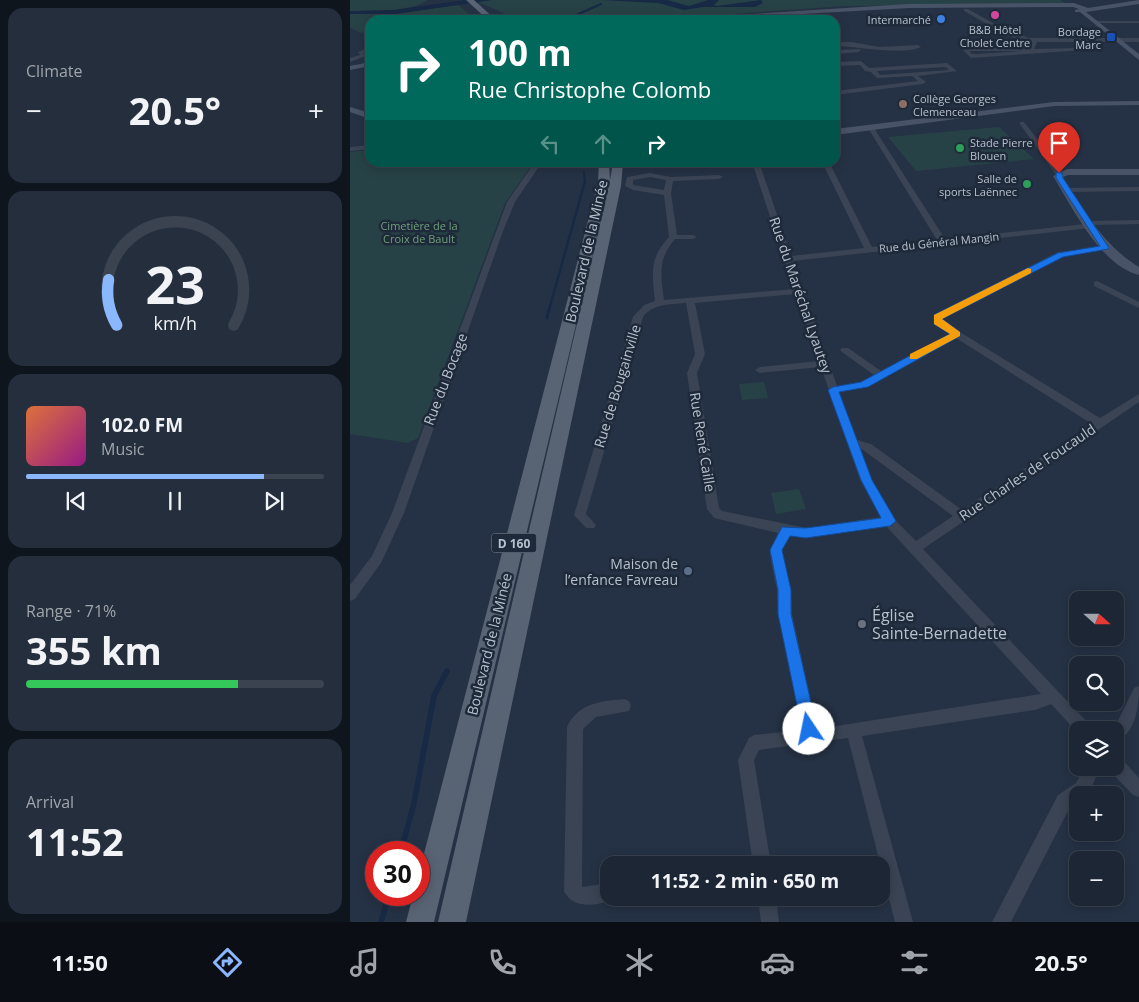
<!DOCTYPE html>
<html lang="en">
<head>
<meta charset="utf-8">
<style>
	body { margin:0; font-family:"Open Sans",sans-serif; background:#252e3c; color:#f1f3f6; height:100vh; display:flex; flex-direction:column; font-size:19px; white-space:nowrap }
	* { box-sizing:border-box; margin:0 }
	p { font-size:16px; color:#a0a5ac }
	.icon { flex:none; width:28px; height:28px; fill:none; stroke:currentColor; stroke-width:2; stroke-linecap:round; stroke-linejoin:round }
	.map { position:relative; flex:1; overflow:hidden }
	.side { display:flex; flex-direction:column; gap:8px; padding:8px; background:#0f151d; width:350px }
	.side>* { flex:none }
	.banner { position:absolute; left:15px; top:15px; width:475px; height:152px; border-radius:15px; box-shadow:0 2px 12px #0003,0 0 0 1px #3a434f; background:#00695c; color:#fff; overflow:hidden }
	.needle { width:32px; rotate:111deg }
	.buttons { position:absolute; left:719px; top:591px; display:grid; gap:10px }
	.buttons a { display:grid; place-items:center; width:55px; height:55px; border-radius:10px; background:#1c2634; box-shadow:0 2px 12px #0003,0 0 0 1px #3a434f; font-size:25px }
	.speed { position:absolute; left:15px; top:841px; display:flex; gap:10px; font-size:25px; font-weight:700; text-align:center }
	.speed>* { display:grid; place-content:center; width:65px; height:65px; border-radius:50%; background:#1c2634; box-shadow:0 2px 12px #0003,0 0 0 1px #3a434f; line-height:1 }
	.speed .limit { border:8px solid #d22; background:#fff; color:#111 }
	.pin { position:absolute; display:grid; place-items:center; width:42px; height:42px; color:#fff; margin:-51px -21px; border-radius:50% 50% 50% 0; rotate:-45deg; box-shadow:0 0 5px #0007 }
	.pin .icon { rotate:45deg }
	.me { position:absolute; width:55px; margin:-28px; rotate:349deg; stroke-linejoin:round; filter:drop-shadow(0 0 4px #0008) }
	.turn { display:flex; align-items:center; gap:18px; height:105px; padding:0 20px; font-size:22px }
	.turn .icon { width:65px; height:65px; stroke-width:2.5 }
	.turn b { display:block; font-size:35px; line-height:42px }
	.lanes { display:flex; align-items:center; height:48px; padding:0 20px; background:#0003; justify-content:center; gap:25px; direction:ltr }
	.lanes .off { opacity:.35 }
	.big { font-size:38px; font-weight:700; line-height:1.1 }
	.side .tile { flex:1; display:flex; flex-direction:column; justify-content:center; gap:8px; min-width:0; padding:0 18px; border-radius:15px; background:#252e3c }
	.side .dial { align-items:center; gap:0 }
	.dial svg { height:130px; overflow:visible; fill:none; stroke:#3a434f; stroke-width:7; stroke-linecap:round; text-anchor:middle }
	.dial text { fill:#f1f3f6; stroke:none }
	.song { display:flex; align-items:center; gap:15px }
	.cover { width:60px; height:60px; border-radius:8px; background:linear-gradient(135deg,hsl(20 70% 55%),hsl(310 70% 35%)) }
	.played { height:5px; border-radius:2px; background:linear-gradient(90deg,#8bb7ff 80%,#3a434f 80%) }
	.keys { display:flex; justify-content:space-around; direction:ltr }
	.heat { display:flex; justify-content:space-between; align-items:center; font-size:28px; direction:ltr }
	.charge { height:8px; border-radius:4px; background:linear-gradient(90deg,#34c759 71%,#3a434f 0) }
	.trip { position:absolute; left:250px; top:856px; width:290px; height:50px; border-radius:15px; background:#1c2634; box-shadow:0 2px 12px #0003,0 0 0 1px #3a434f; font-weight:700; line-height:50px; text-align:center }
	.dock { display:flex; height:80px; justify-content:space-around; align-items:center; background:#0b0f15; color:#a0a5ac }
	.dock .icon { width:35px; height:35px }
	.dock .current { color:#8bb7ff }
	.dock b { font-size:22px; color:#f1f3f6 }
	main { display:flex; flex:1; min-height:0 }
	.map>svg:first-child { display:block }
	.green { fill:#274246 }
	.water { fill:#172944 }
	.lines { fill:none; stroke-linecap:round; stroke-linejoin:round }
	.stream-far3 { stroke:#172944; stroke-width:2 }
	.stream-far2 { stroke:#172944; stroke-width:2.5 }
	.stream-far1 { stroke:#172944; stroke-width:3 }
	.stream { stroke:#172944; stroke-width:5.5 }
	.street { fill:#3a4454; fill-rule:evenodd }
	.secondary { fill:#485367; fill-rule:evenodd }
	.primary { fill:#586374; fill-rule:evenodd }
	.route { fill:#1a73e8; stroke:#114b97 }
	.slow { fill:#f59e0b }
	.hotel-dot { fill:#d1479c; stroke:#1e2939; stroke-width:2 }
	.shop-dot { fill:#3f7fe0; stroke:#1e2939; stroke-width:2 }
	.transit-dot { fill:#1a4fb4; stroke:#1e2939; stroke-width:2 }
	.education-dot { fill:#8d6e63; stroke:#1e2939; stroke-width:2 }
	.leisure-dot { fill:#2e9e5b; stroke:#1e2939; stroke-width:2 }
	.service-dot { fill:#5c6f8a; stroke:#1e2939; stroke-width:2 }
	.worship-dot { fill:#6b7280; stroke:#1e2939; stroke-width:2 }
	.labels { text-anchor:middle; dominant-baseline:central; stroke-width:5; stroke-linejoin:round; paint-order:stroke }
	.far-poi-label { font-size:11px; fill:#b7c0cd; stroke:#1e2939; text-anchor:end }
	.far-park-label { font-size:11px; fill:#6da079; stroke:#1e2939 }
	.far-street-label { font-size:11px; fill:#b7c0cd; stroke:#1e2939 }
	.shield { fill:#1e2939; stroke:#8993a1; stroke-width:1 }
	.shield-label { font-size:12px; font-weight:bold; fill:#b7c0cd }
	.street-label { font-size:14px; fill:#b7c0cd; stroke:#1e2939 }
	.poi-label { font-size:14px; fill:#b7c0cd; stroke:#1e2939; text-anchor:end }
	.near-poi-label { font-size:16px; fill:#b7c0cd; stroke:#1e2939; text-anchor:start }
</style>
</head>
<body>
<main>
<section class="side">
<div class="tile"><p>Climate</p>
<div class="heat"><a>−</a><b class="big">20.5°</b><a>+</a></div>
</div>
<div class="tile dial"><svg viewBox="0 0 100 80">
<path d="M14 69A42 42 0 1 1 86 69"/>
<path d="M14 69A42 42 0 0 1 9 41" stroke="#8bb7ff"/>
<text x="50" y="56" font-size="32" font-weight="700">23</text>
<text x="50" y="72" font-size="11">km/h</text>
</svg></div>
<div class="tile">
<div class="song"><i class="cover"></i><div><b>102.0 FM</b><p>Music</p></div></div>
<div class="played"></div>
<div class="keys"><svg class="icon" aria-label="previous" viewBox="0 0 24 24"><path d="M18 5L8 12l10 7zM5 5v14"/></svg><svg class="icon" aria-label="pause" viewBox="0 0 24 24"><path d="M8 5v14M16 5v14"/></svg><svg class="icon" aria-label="next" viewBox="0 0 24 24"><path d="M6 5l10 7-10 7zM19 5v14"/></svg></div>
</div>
<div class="tile"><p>Range · 71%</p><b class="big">355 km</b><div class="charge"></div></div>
<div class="tile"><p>Arrival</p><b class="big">11:52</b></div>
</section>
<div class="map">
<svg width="789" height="922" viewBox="0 0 789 922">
	<rect width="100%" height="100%" fill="#253245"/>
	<path class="green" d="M0,0H78C60,12 22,13 0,11Z
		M124,0H713L710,1L719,4L496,6L295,20H169Z
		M108,5L126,20H20V34L8,32L0,27V14H40Z
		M649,127L684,159L566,171L538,137Z
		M20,150V162L183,163L155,203L68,438L58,443L0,434V152Z
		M414,382L418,398L392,400L389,384Z
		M449,489L456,509L426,514L421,493Z"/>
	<path class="water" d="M115,0H142L46,14H0V11L43,10Z
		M251,0H317L339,6L358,0H369L364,5L367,6L411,0L413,3L405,7H353L334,10L308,3Z"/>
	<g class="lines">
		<path class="stream-far3" d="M215,20L251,4
			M234,172L235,183"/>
		<path class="stream-far2" d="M199,310L235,181"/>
		<path class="stream-far1" d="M197,318L199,309"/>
		<path class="stream" d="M51,852L64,803L84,696L97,671
			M31,922L39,895"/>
		<path class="street" d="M614,9H618L652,28L679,38H789V42H687L684,49L731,48L734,50L621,58L613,50V48L680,47L682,42C663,42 631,20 614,11ZM619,51H671L627,54H622Z
			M743,21H789V23H745Z
			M485,42H502L529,47L568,45L571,47C552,56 507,46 485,46Z
			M20,47V51L16,52L20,53V57L16,56L0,62V58L10,55L8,52Z
			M511,49L509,52L485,54V50Z
			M511,61L519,68L597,63L607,71L568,76L576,82L573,84L485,95V91L568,81L562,76L527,78L521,72L515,71L510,65L485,66V62ZM596,67L599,70L530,75L527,71Z
			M670,122H674L712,171V175H706L670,124Z
			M521,126L524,128L595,239L735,224V221H738L789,220V224L743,225L740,228L443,261L487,386L511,382L524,375L492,352L490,350L492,348H498L531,371L600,334L584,324V315L708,252L758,246L759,248L755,250L713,256L592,318V321L750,418L789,394V402L573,549L740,725L743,730H728V733L701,704L685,710L512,736L563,922H545L498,738L409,750L404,760L421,865H403L388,760L399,738L404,735L452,730L428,614L427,590L421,561L420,550L428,533L364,518L357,509L337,373L345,354L336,303C320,305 303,303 293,317L236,514L246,525L244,528H236L224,515L283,317L294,305L305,301C302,274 299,258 319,237L314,195L283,190L275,186L277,177L300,173L321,177L369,175L373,177L369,179L323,181L321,193L327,235H343L347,237L343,239H325C307,260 311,275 314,300L444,289L402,162H409L441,256L514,248L472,162H479L522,247L587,240L518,128ZM300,177L316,180L314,190L283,185V180ZM446,294L469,361L410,367L405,370L410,373L471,367L510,480L531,517L456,528L372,511L369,508L347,373L355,354L345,303ZM606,338L742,424L612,510L521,444L507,440L489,392L518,387ZM510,449L513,450L603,516L566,541L543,518L522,480ZM536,526L691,694L467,729L442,614L441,590L433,561L432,550L439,535L456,538Z
			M20,145V149L0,151V147Z
			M185,162H192L165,202L153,231L54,513L31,563L5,599L0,601V585L22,556L42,513L157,202Z
			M789,187V191L717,192L713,190L717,188Z
			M747,281L789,302V308L744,286V282Z
			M789,686C789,706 786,734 765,742V730H760L767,723L784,688Z
			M274,699L279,701L281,706L279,711L246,717L233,729L232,887L259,883V898H265C251,906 222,910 214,891L217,727C228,703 251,701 274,699Z
			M765,756L771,758L789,778V797L783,795L759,770V768H765Z
			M734,768H750L738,795H728V801L720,807L661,922H642L708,795L726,783Z
			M408,898H426L429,922H411Z"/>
		<path class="secondary" d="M789,0V4L736,12L789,54V60L730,12H725V10L729,9L723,7L559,8L343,20H305L559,4L724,3L738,8Z
			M20,62V66L0,70V66Z
			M789,101V105L704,106L485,135V129L704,102Z
			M0,107L20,113V119L0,112Z
			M717,169H789V175H718L713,177C734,211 754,246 789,267V275C751,266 722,207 703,176Z"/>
		<path class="primary" d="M116,0H124L146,20H138Z
			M249,162H259L260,182L84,922H56L63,895H69V873L248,182Z
			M263,162H273L271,186L116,922H88L259,186Z"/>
	</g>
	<path class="route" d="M706,172L712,173L713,178L759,248L758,249L713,257L592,319L610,332V336L518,387L489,392L522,480L546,521L540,526L456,538L440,536L432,550L441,590V614L467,729L464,734L459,736L453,734L428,614V590L420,550L432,527L456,528L531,518L511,480L478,390L483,387L511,382L600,334L584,324V315L708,253L750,246L706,178Z"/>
	<path class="slow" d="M678,268L681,269V273L592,319L610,332V336L567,359H560V354L600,334L584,324V315Z"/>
	<circle class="hotel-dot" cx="645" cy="15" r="5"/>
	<circle class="shop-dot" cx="591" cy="19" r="5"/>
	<rect class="transit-dot" x="756" y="32" width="10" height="10" rx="2.5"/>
	<circle class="education-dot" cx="553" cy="104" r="5"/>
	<g class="leisure-dot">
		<circle cx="610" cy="148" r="5"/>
		<circle cx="677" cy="184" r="5"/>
	</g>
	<circle class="service-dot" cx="338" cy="571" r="5"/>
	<circle class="worship-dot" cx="512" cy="624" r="5"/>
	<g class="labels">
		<g class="far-poi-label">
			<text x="581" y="19">Intermarché</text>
			<text x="645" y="29" text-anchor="middle">B&amp;B Hôtel<tspan x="645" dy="13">Cholet Centre</tspan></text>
			<text x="751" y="31">Bordage<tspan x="751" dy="13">Marc</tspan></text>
			<text x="563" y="98" text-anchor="start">Collège Georges<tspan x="563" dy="13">Clemenceau</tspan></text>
			<text x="620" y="142" text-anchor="start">Stade Pierre<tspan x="620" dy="13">Blouen</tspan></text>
			<text x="667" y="178">Salle de<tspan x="667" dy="13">sports Laënnec</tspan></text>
		</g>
		<g class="far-park-label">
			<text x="69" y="225">Cimetière de la<tspan x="69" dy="13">Croix de Bault</tspan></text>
		</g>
		<g class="far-street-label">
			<text transform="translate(589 242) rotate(-6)">Rue du Général Mangin</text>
		</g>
		<rect class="shield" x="141.5" y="533.5" width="45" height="19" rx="4"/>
		<g class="shield-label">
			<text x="164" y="543">D 160</text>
		</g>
		<g class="street-label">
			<text transform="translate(236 251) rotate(-77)">Boulevard de la Minée</text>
			<text transform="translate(451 295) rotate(71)">Rue du Maréchal Lyautey</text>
			<text transform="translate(95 379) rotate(-69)">Rue du Bocage</text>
			<text transform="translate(267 386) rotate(-73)">Rue de Bougainville</text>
			<text transform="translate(353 442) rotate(81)">Rue René Caille</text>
			<text transform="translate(677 472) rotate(-34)">Rue Charles de Foucauld</text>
			<text transform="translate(139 644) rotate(-76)">Boulevard de la Minée</text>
		</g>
		<g class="poi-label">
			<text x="328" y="563">Maison de<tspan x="328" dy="16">l’enfance Favreau</tspan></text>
		</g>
		<g class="near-poi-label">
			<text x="522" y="615">Église<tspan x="522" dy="18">Sainte-Bernadette</tspan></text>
		</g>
	</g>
</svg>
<div class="buttons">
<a><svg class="needle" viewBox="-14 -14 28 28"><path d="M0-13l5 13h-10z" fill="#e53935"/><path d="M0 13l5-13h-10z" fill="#a0a5ac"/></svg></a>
<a><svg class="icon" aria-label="search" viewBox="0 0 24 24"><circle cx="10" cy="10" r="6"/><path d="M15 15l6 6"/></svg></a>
<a><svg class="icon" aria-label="layers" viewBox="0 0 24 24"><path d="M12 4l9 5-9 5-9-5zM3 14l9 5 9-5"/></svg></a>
<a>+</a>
<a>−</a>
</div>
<div class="speed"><div class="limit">30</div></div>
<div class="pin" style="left:709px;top:173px;background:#d93025"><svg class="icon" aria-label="arrive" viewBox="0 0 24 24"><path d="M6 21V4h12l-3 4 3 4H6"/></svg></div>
<svg class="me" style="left:459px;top:729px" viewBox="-20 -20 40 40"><circle r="19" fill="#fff"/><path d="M0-13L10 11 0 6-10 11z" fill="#1a73e8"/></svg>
<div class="trip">11:52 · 2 min · 650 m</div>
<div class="banner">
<div class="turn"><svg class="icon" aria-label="right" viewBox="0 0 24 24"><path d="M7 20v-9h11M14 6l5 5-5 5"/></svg><div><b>100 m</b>Rue Christophe Colomb</div></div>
<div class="lanes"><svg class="icon off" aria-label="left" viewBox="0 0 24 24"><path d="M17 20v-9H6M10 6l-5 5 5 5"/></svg><svg class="icon off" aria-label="ahead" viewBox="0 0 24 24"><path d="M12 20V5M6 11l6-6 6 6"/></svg><svg class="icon" aria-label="right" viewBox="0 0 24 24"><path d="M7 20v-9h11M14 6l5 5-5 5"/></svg></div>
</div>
</div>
</main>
<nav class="dock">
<b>11:50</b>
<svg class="icon current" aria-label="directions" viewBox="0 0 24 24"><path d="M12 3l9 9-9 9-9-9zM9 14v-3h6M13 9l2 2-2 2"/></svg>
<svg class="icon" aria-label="music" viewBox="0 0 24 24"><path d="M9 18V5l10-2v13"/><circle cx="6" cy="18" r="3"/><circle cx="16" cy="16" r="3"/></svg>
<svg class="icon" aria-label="phone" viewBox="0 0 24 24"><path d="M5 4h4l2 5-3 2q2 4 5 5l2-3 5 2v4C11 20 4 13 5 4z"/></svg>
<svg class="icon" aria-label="climate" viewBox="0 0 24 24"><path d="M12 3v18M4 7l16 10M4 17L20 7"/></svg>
<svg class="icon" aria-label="car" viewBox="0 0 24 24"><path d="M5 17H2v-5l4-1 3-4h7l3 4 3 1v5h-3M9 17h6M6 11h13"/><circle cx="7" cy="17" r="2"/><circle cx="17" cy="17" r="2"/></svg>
<svg class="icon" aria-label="filters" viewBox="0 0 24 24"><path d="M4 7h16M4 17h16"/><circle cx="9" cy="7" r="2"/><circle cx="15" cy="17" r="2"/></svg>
<b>20.5°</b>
</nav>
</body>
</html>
